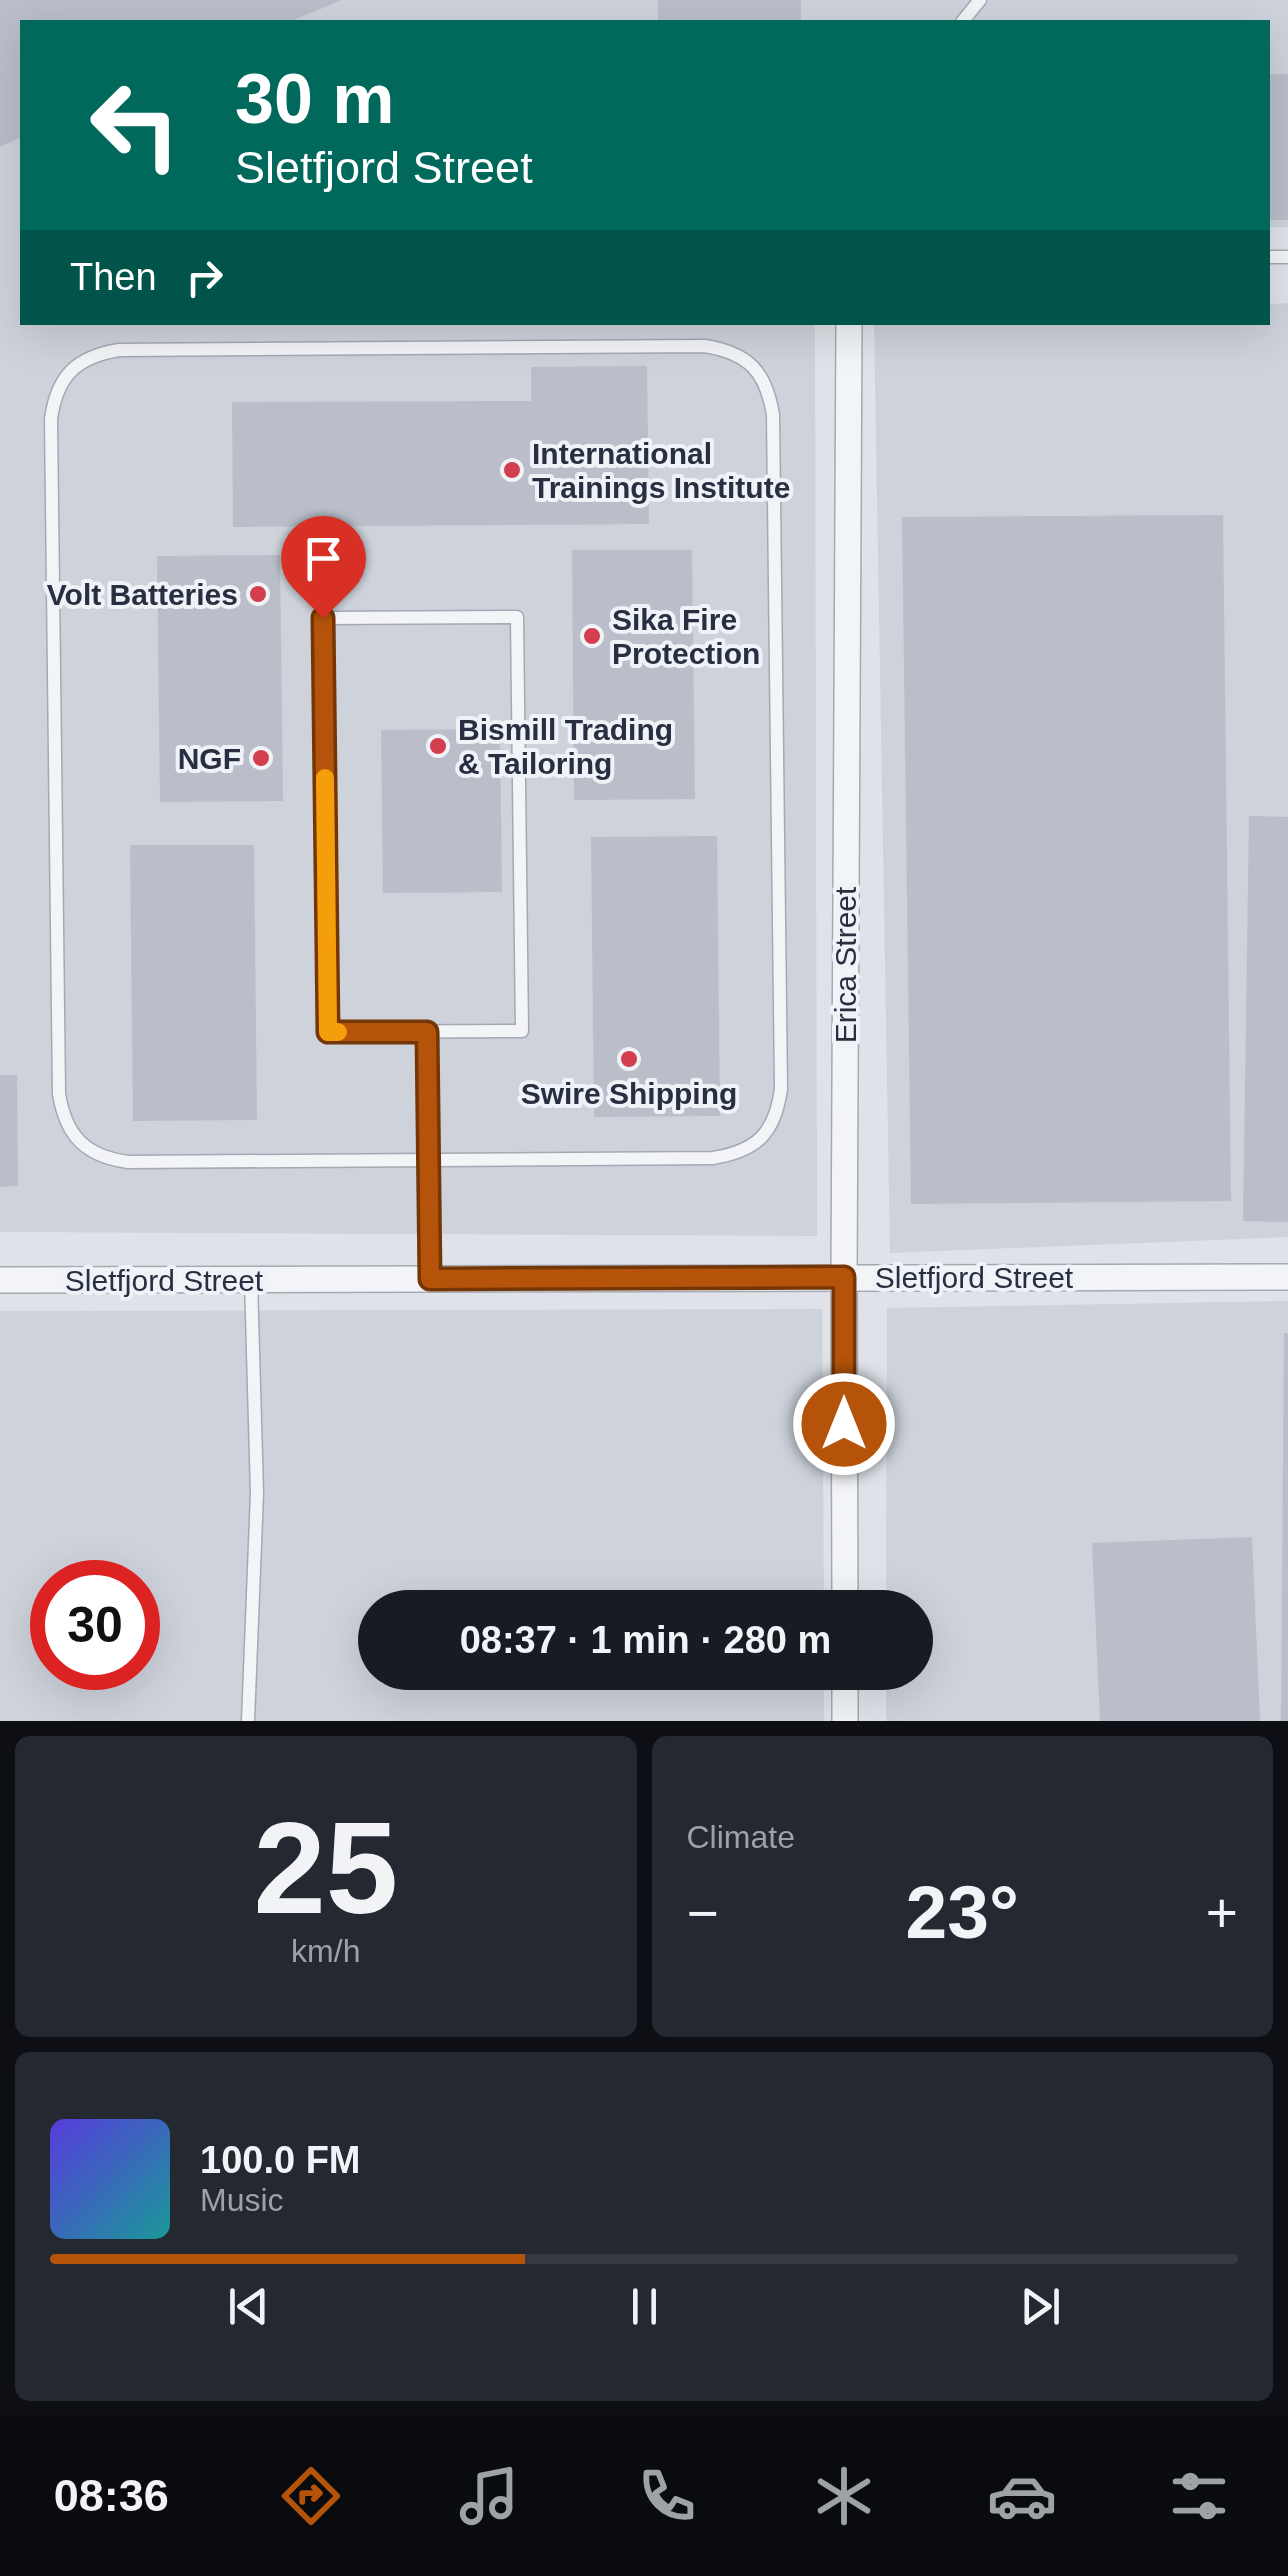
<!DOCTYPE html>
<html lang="en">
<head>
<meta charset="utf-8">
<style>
	body { margin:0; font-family:Arial,sans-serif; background:#242831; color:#f1f3f6; height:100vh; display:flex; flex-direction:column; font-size:38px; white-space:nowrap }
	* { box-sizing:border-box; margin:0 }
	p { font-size:32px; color:#9ea1a6 }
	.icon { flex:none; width:55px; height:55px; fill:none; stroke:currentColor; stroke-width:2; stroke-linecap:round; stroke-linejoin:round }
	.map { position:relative; height:1721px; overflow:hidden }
	.drawer { display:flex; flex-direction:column; gap:15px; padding:15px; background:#0d0f14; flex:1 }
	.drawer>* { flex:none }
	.banner { position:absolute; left:20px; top:20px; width:1250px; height:305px; border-radius:0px; box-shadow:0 10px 40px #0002; background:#00695c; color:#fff; overflow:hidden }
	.speed { position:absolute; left:30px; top:1560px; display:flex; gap:20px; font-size:50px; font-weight:700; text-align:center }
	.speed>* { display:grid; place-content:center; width:130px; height:130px; border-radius:50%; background:#171b24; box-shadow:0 10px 40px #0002; line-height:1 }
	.speed .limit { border:15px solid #d22; background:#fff; color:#111 }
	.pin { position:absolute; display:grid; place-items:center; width:85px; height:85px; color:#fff; margin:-102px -42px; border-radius:50% 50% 50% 0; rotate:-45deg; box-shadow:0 0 10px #0007 }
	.pin .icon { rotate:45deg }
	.me { position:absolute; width:110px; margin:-55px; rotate:0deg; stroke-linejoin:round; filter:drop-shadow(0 0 8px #0008) }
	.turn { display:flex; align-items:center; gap:35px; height:210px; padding:0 50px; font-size:45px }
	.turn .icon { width:130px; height:130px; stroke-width:2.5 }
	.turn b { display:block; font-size:70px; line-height:85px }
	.then { display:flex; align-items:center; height:95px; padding:0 50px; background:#0003; gap:20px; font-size:38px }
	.big { font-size:75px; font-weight:700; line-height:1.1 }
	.drawer .card { flex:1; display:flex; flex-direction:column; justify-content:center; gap:15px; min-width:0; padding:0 35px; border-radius:15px; background:#242831 }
	.drawer .dial { align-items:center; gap:0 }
	.dial b { font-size:130px; line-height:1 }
	.song { display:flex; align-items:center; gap:30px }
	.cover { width:120px; height:120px; border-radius:15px; background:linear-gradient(135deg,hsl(250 70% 55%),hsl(180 70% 35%)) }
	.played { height:10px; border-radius:5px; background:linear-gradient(90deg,#b45309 40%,#363941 40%) }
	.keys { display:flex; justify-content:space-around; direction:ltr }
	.heat { display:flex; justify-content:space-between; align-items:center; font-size:55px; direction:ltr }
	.drawer .tiles { flex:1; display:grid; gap:15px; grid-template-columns:1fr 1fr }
	.card:last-child { grid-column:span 2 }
	.trip { position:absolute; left:358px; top:1590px; width:575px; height:100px; border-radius:50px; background:#171b24; box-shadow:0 10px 40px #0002; font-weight:700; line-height:100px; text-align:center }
	.dock { display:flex; height:160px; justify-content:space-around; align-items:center; background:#090b0e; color:#9ea1a6 }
	.dock .icon { width:70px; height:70px }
	.dock .current { color:#b45309 }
	.dock b { font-size:45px; color:#f1f3f6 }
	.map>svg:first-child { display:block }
	.built { fill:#cdd2db; fill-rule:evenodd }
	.building { fill:#b9bec9 }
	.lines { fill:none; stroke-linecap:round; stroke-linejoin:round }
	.lane-casing { stroke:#a4a9b3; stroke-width:15 }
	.street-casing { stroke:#a4a9b3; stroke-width:28 }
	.lane { stroke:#f2f4f7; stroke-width:12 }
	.street { stroke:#f2f4f7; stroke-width:25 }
	.route-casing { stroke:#753606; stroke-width:25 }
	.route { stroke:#b45309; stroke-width:18 }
	.slow { stroke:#f59e0b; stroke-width:18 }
	.poi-dot { fill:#d33f4e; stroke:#eff2f7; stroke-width:4 }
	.labels { text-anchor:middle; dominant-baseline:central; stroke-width:8; stroke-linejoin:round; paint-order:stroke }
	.poi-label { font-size:30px; font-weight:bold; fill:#272f41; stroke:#eff2f7; text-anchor:start }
	.street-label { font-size:30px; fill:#272f41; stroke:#eff2f7 }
</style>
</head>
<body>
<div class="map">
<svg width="1288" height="1721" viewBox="0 0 1288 1721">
	<rect width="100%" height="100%" fill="#dfe3e9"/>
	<path class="built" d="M0,0H1288V227H1268V22H22V322L815,323L817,1236L0,1232Z
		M1288,303V1237L890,1253L874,323L1268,322V304Z
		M1288,1301V1721H886V1673L915,1672V1608L886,1607L887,1308Z
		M822,1309L824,1607L375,1608V1672L824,1673V1721H0V1311ZM52,1582H138V1668H52Z"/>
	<path class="building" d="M0,0H342L289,22H22V137L0,147Z
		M658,0H801V22H658Z
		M1268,74H1288V220H1268Z
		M647,366L649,524L233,527L232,402L531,401V367Z
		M1223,515L1231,1201L911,1204L902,517Z
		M572,550H692L695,799L574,800Z
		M280,555L283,801L160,802L157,556Z
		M500,729L502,892L383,893L381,730Z
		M1249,816L1288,817V1222L1243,1221Z
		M717,836L720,1116L594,1117L591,837Z
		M130,845H254L257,1120L133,1121Z
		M0,1075H17L18,1186L0,1187Z
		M1284,1333H1288V1721H1281Z
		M1252,1537L1260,1721H1100L1092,1543Z"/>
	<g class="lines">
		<defs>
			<path id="lane" d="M962,22L980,0
				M1268,257H1288
				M705,346C748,353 766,371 773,415L781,1089C775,1133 757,1151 713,1158L128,1162C85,1156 66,1136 59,1094L51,419C57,376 76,357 119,350Z
				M517,617L522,1031L328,1032L323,618Z
				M427,1032L430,1279
				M248,1721L257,1493L251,1280"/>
			<path id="street" d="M0,1280L1288,1277
				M845,1608L844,1277L849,322
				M845,1672V1721"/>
		</defs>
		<use href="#lane" class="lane-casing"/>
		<use href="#street" class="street-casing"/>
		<use href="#lane" class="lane"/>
		<use href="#street" class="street"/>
	</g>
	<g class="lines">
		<defs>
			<path id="route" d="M323,618L328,1032H427L430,1279L844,1277V1424"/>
		</defs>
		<use href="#route" class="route-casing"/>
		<use href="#route" class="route"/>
		<path class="slow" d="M325,778L328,1032H338"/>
	</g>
	<g class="poi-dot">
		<circle cx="512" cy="470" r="10"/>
		<circle cx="258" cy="594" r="10"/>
		<circle cx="592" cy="636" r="10"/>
		<circle cx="438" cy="746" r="10"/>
		<circle cx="261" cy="758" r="10"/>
		<circle cx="629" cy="1059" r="10"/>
	</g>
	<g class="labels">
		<g class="poi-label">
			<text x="532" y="453">International<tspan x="532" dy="34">Trainings Institute</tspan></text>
			<text x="238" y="594" text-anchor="end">Volt Batteries</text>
			<text x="612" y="619">Sika Fire<tspan x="612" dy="34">Protection</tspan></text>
			<text x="458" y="729">Bismill Trading<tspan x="458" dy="34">&amp; Tailoring</tspan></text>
			<text x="241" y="758" text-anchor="end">NGF</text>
			<text x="629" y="1093" text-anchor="middle">Swire Shipping</text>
		</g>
		<g class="street-label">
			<text transform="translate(845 965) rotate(-90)">Erica Street</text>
			<text x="974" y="1277">Sletfjord Street</text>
			<text x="164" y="1280">Sletfjord Street</text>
		</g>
	</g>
</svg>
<div class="speed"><div class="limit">30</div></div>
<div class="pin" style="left:323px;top:618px;background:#d93025"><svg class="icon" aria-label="arrive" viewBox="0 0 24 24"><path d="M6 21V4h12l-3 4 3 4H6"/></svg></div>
<svg class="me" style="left:844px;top:1424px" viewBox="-20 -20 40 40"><circle r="17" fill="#b45309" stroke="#fff" stroke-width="3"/><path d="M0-11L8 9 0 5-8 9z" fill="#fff"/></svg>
<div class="trip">08:37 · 1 min · 280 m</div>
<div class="banner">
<div class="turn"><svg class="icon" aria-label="left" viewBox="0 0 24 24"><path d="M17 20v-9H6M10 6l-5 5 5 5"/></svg><div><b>30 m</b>Sletfjord Street</div></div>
<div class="then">Then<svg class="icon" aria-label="right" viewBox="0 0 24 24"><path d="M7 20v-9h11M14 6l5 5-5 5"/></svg></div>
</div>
</div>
<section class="drawer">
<div class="tiles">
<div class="card dial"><b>25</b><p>km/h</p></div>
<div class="card"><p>Climate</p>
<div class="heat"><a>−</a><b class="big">23°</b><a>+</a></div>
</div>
<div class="card">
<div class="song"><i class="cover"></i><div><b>100.0 FM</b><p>Music</p></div></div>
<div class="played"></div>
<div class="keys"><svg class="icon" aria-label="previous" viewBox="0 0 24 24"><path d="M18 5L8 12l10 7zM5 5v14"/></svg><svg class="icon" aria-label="pause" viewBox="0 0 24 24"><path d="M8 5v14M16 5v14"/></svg><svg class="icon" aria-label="next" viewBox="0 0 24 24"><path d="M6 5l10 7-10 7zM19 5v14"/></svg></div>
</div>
</div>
</section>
<nav class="dock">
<b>08:36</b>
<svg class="icon current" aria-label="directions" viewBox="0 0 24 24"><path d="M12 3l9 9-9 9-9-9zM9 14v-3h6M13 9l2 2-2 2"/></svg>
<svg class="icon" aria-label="music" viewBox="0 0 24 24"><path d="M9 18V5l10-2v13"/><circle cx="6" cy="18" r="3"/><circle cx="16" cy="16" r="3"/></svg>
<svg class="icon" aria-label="phone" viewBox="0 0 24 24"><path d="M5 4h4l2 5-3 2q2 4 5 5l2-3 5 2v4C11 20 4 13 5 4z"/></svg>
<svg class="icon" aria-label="climate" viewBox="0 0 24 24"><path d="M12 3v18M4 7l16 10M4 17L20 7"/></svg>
<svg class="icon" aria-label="car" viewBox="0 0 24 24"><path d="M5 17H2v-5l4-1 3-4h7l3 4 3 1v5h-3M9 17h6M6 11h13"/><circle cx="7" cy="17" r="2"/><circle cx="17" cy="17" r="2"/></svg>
<svg class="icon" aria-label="filters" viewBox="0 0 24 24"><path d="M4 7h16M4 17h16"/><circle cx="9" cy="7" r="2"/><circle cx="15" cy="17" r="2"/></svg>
</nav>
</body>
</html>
